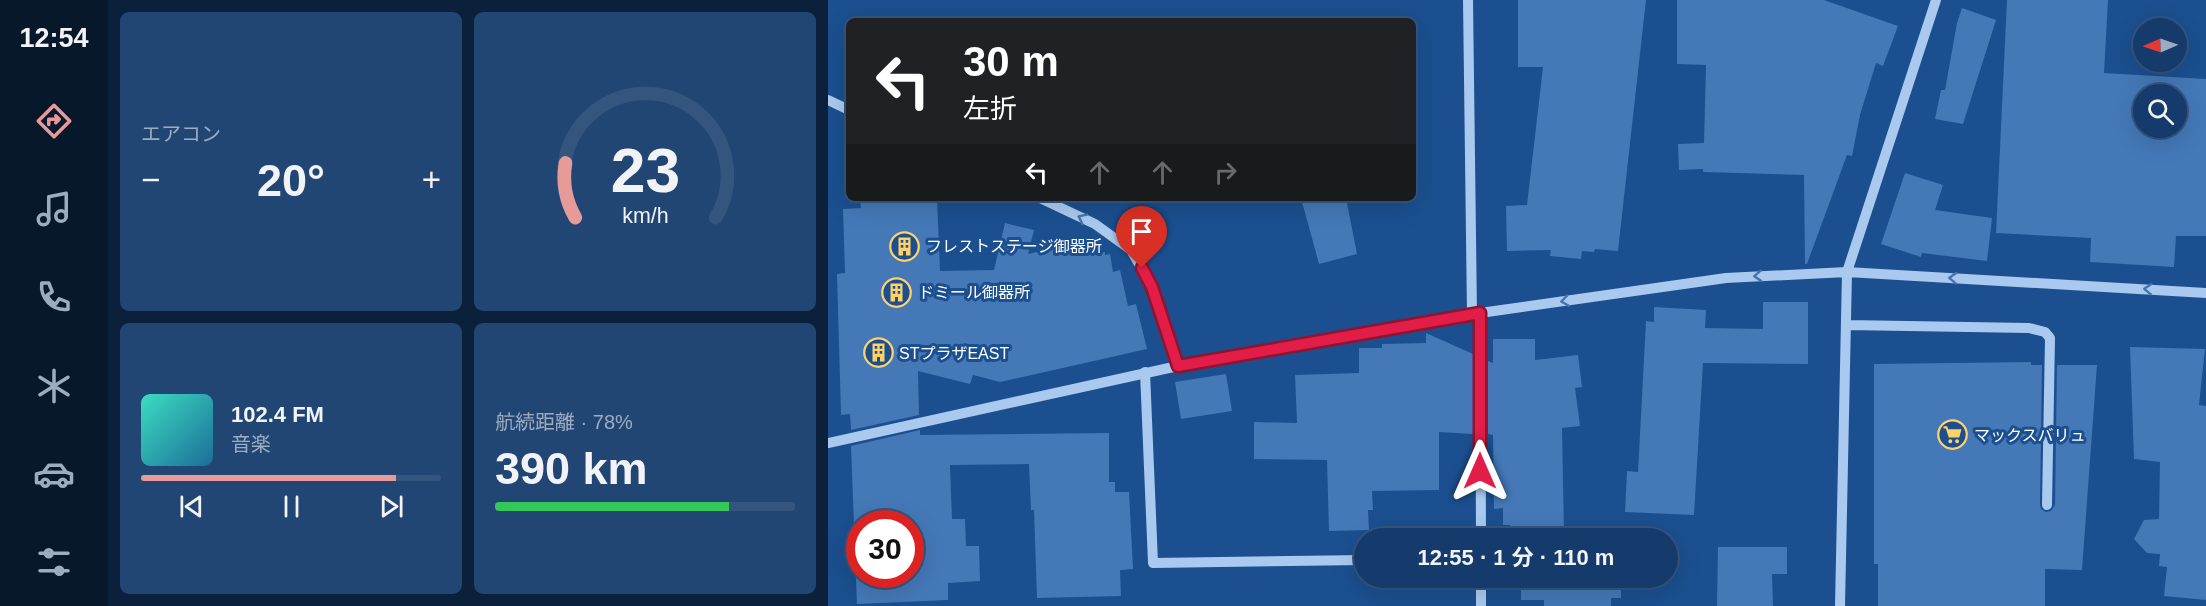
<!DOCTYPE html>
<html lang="ja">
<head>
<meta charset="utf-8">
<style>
	body { margin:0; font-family:Helvetica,"Noto Sans JP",sans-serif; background:#214673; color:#f1f3f6; height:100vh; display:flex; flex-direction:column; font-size:22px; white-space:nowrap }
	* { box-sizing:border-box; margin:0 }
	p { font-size:20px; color:#9dadc1 }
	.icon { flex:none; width:33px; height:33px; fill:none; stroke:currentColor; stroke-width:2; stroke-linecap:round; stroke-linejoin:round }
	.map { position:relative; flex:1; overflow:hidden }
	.panel { display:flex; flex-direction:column; gap:12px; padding:12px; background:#0b203b; width:720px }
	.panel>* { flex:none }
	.banner { position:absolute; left:18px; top:18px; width:570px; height:183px; border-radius:9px; box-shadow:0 6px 24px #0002,0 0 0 2px #33557e; background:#202124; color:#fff; overflow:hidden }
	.needle { width:39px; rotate:268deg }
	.controls { position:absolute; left:1305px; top:18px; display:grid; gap:12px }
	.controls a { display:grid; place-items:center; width:54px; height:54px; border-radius:50%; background:#143b6b; box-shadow:0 6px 24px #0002,0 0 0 2px #33557e; font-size:30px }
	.speed { position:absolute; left:18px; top:510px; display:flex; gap:12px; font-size:30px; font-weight:700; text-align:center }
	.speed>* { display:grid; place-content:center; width:78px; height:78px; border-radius:50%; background:#143b6b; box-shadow:0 6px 24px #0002,0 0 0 2px #33557e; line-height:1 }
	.speed .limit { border:9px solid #d22; background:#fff; color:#111 }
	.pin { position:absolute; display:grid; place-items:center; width:51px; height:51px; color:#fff; margin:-62px -26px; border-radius:50% 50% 50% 0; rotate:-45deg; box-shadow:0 0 6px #0007 }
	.pin .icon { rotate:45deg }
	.me { position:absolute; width:66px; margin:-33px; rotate:0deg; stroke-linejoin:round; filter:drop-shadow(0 0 4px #0008) }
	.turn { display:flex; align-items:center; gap:21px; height:126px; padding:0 18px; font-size:27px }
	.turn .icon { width:78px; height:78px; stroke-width:2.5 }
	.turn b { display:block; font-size:42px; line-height:51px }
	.lanes { display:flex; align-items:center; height:57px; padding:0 18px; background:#0003; justify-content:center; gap:30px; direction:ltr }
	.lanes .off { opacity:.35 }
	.big { font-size:45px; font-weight:700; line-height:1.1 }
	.panel .widget { flex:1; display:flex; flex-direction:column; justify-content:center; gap:9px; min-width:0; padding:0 21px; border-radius:9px; background:#214673 }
	.panel .dial { align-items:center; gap:0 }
	.dial svg { height:156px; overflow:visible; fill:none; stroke:#33557e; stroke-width:7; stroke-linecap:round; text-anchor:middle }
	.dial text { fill:#f1f3f6; stroke:none }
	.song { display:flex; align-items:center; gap:18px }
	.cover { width:72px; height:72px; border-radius:9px; background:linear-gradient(135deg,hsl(170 70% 55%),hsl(200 70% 35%)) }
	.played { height:6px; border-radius:3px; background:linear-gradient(90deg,#e69b98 85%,#33557e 85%) }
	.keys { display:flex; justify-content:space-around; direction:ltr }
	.heat { display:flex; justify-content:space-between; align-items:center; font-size:33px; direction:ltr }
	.charge { height:9px; border-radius:4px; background:linear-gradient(90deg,#34c759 78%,#33557e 0) }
	.panel .tiles { flex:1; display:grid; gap:12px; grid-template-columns:repeat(2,1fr) }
	.trip { position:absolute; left:526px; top:528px; width:324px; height:60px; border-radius:30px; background:#143b6b; box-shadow:0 6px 24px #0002,0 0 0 2px #33557e; font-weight:700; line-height:60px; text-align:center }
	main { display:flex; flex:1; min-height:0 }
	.tab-bar { display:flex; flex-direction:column; width:108px; justify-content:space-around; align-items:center; background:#08182b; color:#9dadc1 }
	.tab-bar .icon { width:42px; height:42px }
	.tab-bar .selected { color:#e69b98 }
	.tab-bar b { font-size:27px; color:#f1f3f6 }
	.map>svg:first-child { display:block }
	.building { fill:#4478b7; fill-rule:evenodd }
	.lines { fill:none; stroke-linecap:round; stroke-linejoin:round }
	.minor { stroke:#a9c9ee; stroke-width:10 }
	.oneway { stroke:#4674ac }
	.route-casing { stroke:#92132f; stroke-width:15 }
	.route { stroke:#e11d48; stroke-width:10 }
	.labels { text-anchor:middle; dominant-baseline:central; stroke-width:6; stroke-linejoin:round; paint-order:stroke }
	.poi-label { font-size:16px; fill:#fff; stroke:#1b4f8f; text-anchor:start }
</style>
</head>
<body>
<main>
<nav class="tab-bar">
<b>12:54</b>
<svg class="icon selected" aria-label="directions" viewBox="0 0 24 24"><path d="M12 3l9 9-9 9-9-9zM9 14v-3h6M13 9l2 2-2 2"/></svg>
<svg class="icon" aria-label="music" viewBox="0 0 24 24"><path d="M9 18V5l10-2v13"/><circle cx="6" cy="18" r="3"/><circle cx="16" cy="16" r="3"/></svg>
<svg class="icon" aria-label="phone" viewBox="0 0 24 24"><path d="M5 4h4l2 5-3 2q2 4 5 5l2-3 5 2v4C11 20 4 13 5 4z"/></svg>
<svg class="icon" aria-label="climate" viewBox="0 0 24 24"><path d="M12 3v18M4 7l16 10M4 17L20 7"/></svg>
<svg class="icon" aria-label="car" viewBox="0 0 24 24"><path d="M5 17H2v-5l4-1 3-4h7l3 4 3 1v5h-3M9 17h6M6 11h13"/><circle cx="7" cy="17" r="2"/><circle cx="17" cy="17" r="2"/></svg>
<svg class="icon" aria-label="filters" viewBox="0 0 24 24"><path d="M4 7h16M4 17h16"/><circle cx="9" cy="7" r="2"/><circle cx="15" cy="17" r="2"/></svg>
</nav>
<section class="panel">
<div class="tiles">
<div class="widget"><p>エアコン</p>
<div class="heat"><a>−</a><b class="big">20°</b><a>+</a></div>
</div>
<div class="widget dial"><svg viewBox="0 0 100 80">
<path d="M14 69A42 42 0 1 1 86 69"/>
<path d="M14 69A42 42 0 0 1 9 41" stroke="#e69b98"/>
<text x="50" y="56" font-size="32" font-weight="700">23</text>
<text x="50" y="72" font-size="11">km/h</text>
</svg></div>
<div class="widget">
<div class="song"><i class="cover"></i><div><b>102.4 FM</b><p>音楽</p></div></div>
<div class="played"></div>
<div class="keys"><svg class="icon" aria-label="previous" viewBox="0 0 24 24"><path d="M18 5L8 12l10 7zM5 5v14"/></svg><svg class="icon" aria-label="pause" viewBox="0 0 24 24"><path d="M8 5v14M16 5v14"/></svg><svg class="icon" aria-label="next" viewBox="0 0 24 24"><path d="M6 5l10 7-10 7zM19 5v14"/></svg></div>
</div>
<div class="widget"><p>航続距離 · 78%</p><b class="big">390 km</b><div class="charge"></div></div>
</div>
</section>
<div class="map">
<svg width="1378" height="606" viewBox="0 0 1378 606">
	<rect width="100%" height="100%" fill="#1b4f8f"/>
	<path class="building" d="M690,0H818L790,251L767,249L766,252L754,251L753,259L722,256L723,250L679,251L678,206L699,205L715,67H690Z
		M849,0H996L1070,26L1055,66L1048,63L1032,115L1024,156L1019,155L979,264H977L976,175L875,172V169L851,170L850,144L876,143L878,65L849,64Z
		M1179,0H1280L1276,73L1378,79V236H1348L1346,267L1262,262L1263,238L1168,233ZM1316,94H1348V128H1316Z
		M1134,8L1168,20L1135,124L1107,119L1113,90H1117L1129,23Z
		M1077,173L1115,185L1107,210L1164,218L1159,261L1094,253L1093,257L1053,244Z
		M32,198H109L112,271L166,270L177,223L206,230L200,254L263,240L266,255L277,252V255L282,254L285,272L292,270L300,306L308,304L319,349L172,382L145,375L142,384L90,371L91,415L23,430L22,414L13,415L9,274L17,273L15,209L33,208Z
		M473,198H518L529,254L491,264Z
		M935,302H980V364L875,363L866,515L797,512L799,471L810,472L818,321L826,322V307L878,310L877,328L935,329Z
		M598,333L645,354V434L611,432V490L544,491L545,510H540L541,530L501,531L499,460L426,459V422L469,423L467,375L531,373V348H554V344L598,343Z
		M665,339H707V360L750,355L754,387L747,388L752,426L734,428L736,534L792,533V538H682V525H675V508L666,509L665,435L660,434V361L665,363Z
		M1302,347L1377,349L1371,405L1378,406V600L1336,596L1339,567L1331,566L1332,554L1319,553L1306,539L1316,520L1331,519L1332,462L1306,459Z
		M1203,362V365H1214L1212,505L1213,509L1218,512L1223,511L1227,505L1229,365H1269L1254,570L1217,569V606H1050V564H1046V364Z
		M398,374L404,411L353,419L347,382Z
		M92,430V435L281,433V482H287V492H301L305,569L292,570L293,596L209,598L206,510H203L201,464L122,465L124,519H137L138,546H151L152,581L120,583V600L29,604L23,446ZM32,524H82V574H32Z
		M890,547H959V574H944L945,606H889Z
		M681,578H793V598H783V606H716V600H693V588H681Z"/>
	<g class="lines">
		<path class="minor" d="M640,0L644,315
			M0,100L21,110
			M212,198L267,224L303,250L324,287L350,366
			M652,313L653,538
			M1018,325L1201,328L1217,332L1222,338L1219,505
			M317,372L325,563L537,560
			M0,443L350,366L652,313L898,278L1019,272L1378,293
			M653,578V606
			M1012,606L1019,272L1108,0"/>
	</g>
	<defs><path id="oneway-chevron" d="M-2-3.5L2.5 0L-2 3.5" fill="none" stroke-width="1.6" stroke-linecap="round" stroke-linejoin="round" transform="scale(1.5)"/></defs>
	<g class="oneway">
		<use href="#oneway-chevron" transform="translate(254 218) rotate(-154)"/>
		<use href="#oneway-chevron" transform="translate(930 276) rotate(177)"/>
		<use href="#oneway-chevron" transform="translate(1125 278) rotate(-177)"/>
		<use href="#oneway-chevron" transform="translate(1320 289) rotate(-177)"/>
		<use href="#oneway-chevron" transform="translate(737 301) rotate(172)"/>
	</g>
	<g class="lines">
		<defs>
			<path id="route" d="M314,268L324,287L350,366L652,313V471"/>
		</defs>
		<use href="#route" class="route-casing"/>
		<use href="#route" class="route"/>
	</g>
	<defs>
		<symbol id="building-ring" viewBox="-11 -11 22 22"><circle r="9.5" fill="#1b4f8f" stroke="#ffd166" stroke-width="1.5"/><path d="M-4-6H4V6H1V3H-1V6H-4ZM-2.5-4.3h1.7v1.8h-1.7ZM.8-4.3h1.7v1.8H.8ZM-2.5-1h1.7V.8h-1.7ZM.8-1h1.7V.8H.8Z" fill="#ffd166"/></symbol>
		<symbol id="supermarket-ring" viewBox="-11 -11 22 22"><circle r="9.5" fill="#1b4f8f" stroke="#ffd166" stroke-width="1.5"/><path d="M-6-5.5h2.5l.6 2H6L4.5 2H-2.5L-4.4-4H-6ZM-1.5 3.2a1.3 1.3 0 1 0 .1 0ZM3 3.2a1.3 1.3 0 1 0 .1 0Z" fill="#ffd166"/></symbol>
	</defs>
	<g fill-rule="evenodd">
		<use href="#building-ring" x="60" y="230" width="33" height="33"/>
		<use href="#building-ring" x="52" y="276" width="33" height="33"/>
		<use href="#building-ring" x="34" y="336" width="33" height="33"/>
		<use href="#supermarket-ring" x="1108" y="418" width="33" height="33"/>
	</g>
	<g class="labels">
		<g class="poi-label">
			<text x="98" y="246">フレストステージ御器所</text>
			<text x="90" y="292">ドミール御器所</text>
			<text x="71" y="353">STプラザEAST</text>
			<text x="1146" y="435">マックスバリュ</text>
		</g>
	</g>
</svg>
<div class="controls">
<a><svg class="needle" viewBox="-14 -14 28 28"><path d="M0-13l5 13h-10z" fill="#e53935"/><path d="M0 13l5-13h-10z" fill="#9dadc1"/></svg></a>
<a><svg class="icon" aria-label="search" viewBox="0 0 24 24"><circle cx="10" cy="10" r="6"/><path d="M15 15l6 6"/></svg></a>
</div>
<div class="speed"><div class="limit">30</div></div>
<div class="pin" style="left:314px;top:268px;background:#d93025"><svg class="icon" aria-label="arrive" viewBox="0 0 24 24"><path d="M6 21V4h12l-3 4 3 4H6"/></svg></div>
<svg class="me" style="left:652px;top:471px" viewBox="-20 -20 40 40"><path d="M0-17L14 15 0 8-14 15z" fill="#e11d48" stroke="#fff" stroke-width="4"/></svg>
<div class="trip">12:55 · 1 分 · 110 m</div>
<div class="banner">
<div class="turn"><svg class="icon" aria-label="left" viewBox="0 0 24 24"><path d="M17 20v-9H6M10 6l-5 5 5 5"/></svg><div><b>30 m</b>左折</div></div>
<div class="lanes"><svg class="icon" aria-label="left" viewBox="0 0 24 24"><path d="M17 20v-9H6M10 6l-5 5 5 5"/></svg><svg class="icon off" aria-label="ahead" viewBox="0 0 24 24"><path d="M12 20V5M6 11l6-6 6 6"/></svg><svg class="icon off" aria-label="ahead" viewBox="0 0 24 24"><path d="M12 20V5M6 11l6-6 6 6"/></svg><svg class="icon off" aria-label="right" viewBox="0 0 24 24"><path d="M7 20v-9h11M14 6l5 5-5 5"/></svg></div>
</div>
</div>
</main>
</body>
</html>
